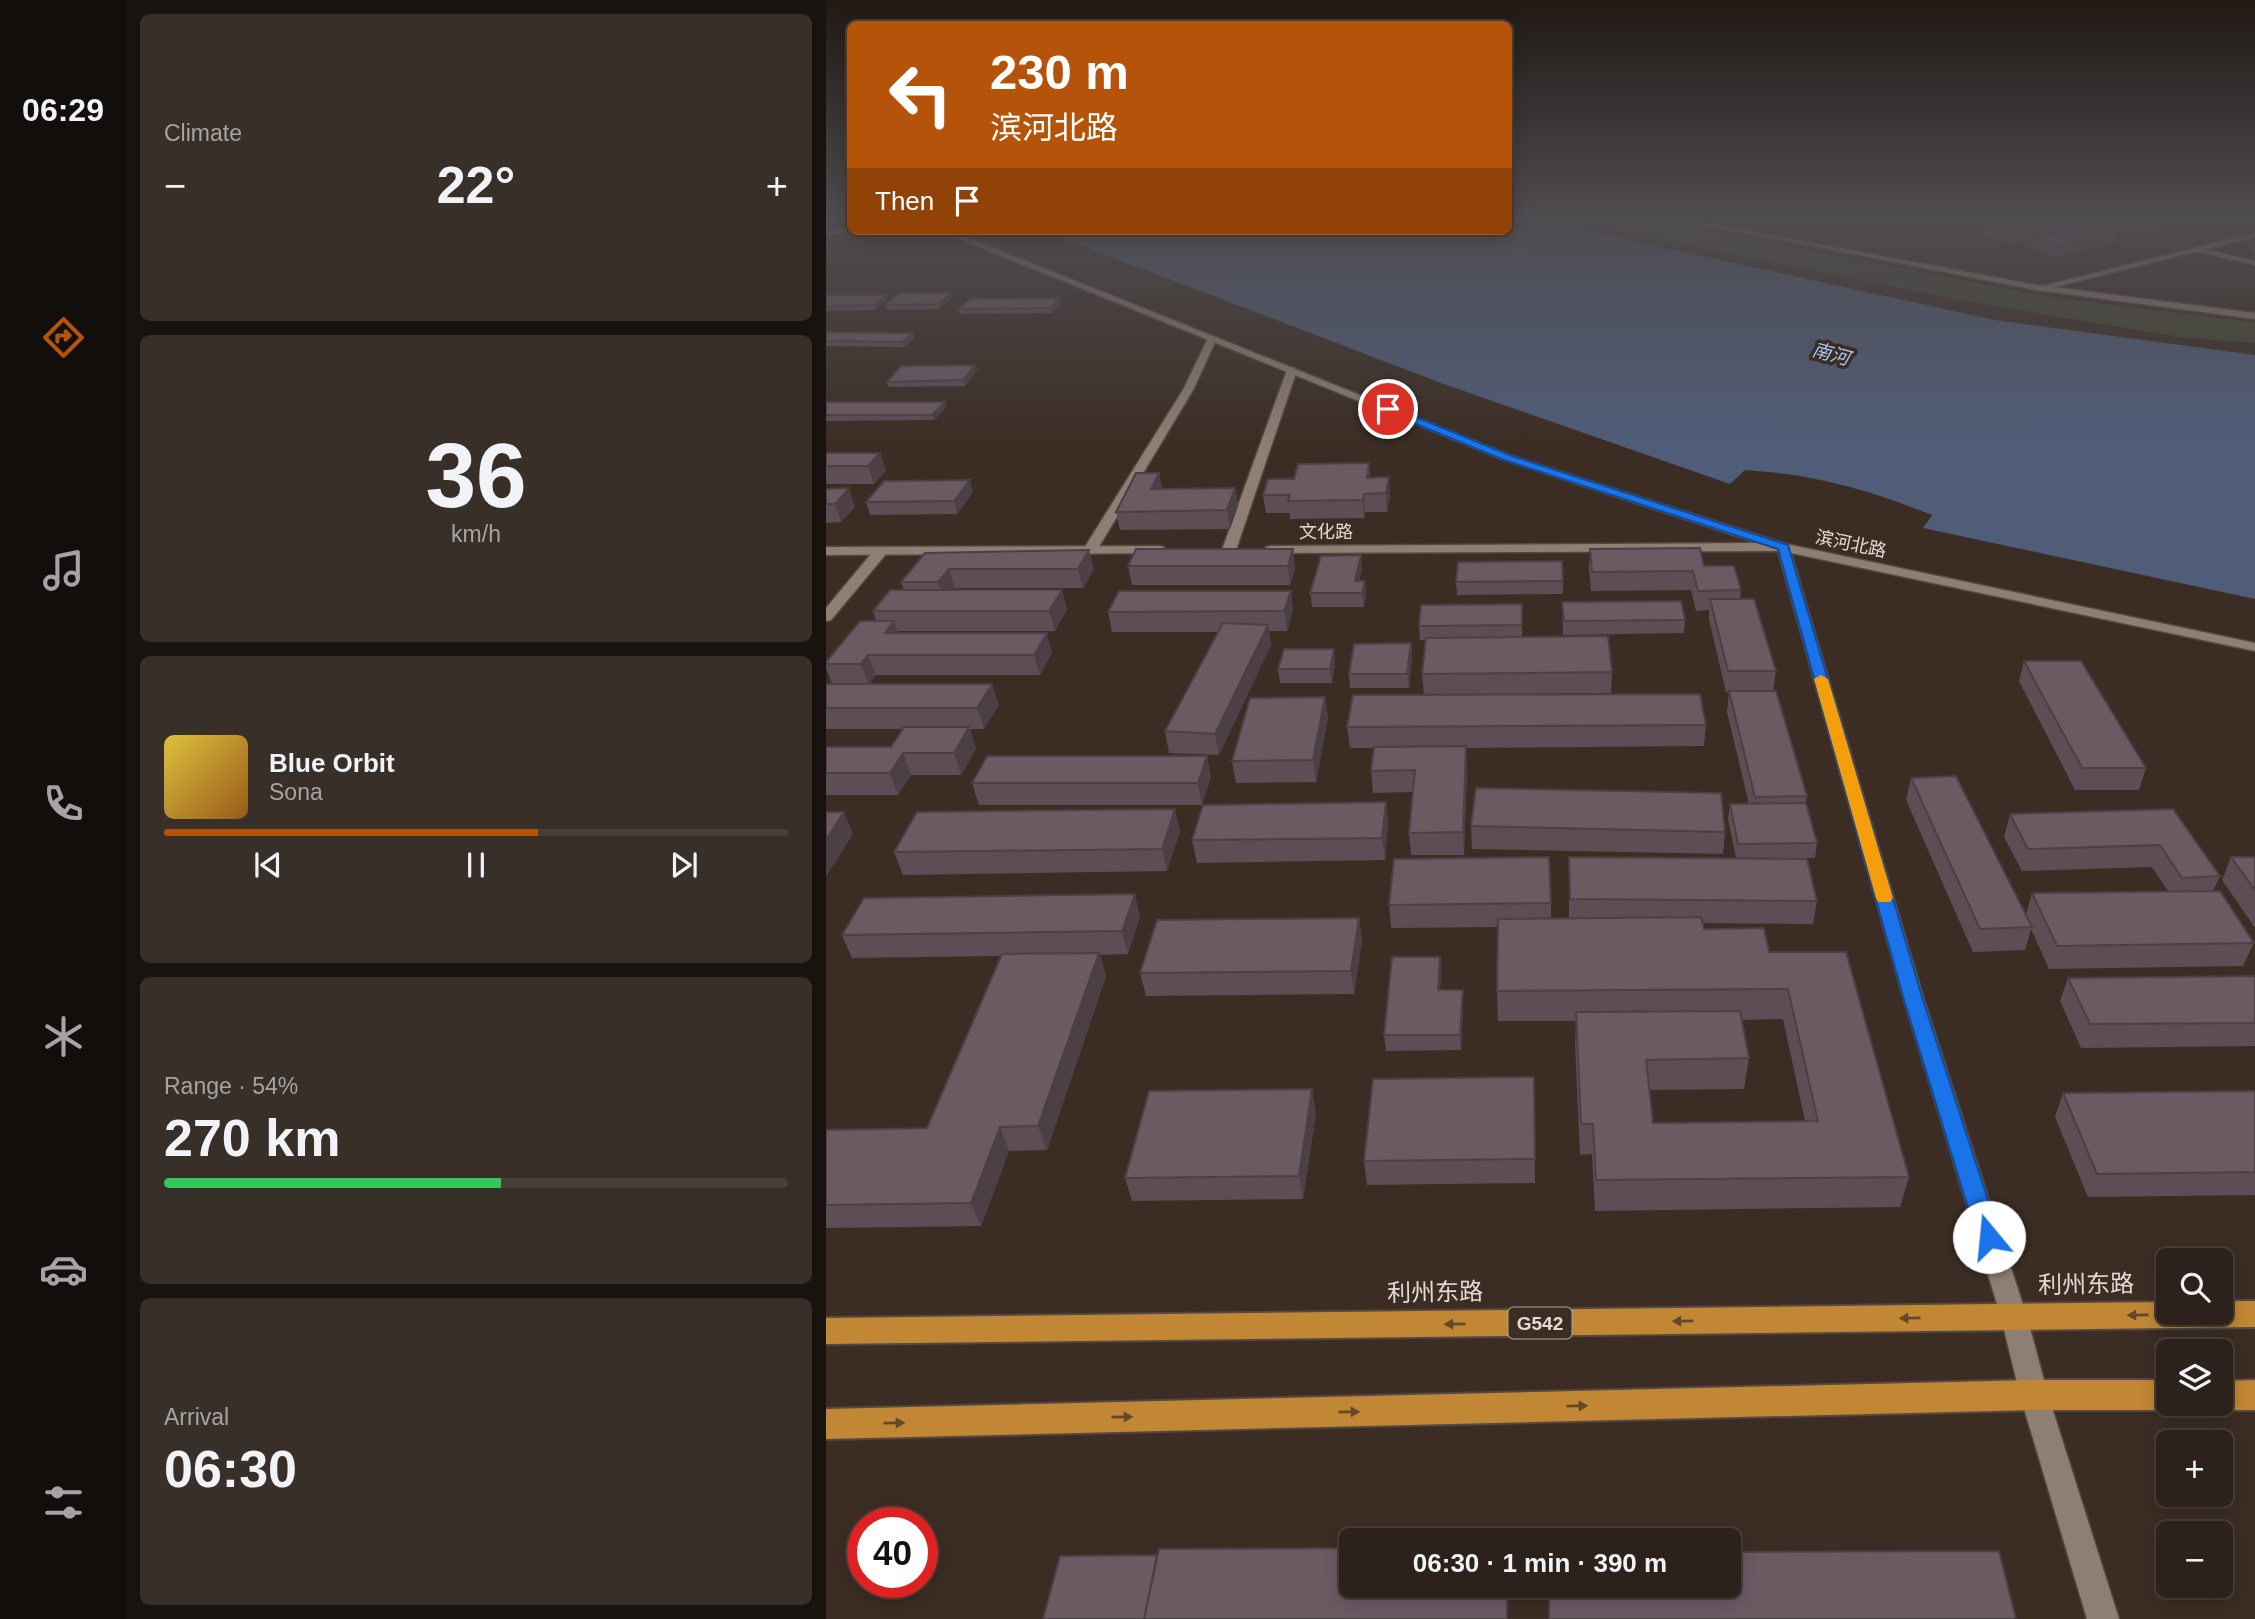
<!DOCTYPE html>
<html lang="en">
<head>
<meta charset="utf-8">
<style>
	body { margin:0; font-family:Helvetica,"Noto Sans SC",sans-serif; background:#382f28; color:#f1f3f6; height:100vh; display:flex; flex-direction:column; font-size:26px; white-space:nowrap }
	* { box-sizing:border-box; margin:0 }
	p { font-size:23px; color:#a6a4a3 }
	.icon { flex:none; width:38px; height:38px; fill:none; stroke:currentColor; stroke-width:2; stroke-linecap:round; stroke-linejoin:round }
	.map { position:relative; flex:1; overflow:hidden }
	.drawer { display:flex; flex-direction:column; gap:14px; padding:14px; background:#18130f; width:700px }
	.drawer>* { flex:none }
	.banner { position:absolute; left:21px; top:21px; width:665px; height:214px; border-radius:10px; box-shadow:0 4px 18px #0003,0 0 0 2px #483f3a; background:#b45309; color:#fff; overflow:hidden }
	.controls { position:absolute; left:1330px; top:1248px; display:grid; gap:14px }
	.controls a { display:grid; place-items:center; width:77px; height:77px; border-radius:10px; background:#2c221b; box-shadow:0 4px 18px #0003,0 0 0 2px #483f3a; font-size:35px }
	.speed { position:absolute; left:21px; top:1507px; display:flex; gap:14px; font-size:35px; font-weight:700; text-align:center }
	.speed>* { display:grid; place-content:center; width:91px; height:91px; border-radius:50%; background:#2c221b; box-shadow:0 4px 18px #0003,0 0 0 2px #483f3a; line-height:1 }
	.speed .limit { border:10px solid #d22; background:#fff; color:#111 }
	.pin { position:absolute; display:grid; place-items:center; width:60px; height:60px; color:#fff; margin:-30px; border:4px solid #fff; border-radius:50%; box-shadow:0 2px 7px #0007 }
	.me { position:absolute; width:77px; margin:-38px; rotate:343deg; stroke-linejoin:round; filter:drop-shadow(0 0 5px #0008) }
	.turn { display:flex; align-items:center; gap:24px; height:147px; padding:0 28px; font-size:32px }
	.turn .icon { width:91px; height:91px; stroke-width:2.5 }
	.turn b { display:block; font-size:49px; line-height:60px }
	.then { display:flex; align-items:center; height:66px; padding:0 28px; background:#0003; gap:14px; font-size:26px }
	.big { font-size:52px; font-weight:700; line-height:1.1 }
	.drawer .widget { flex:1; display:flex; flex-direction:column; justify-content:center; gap:10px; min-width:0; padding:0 24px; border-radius:10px; background:#382f28 }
	.drawer .dial { align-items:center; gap:0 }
	.dial b { font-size:91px; line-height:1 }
	.song { display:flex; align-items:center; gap:21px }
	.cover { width:84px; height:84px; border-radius:10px; background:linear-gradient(135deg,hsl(50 70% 55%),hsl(30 70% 35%)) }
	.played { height:7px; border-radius:4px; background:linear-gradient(90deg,#b45309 60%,#483f3a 60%) }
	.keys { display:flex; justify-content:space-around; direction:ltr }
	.heat { display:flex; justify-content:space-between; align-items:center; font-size:38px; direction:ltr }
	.charge { height:10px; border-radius:5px; background:linear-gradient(90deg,#34c759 54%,#483f3a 0) }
	.trip { position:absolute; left:513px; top:1528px; width:402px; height:70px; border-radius:10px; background:#2c221b; box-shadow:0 4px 18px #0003,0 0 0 2px #483f3a; font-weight:700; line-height:70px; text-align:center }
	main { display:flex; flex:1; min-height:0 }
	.tabs { display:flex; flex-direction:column; width:126px; justify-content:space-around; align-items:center; background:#120e0b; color:#a6a4a3 }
	.tabs .icon { width:49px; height:49px }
	.tabs .current { color:#b45309 }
	.tabs b { font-size:32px; color:#f1f3f6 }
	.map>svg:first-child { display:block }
	.green { fill:#434631 }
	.water { fill:#505d78 }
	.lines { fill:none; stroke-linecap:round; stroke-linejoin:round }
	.minor-casing { stroke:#544841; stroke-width:3 }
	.tertiary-casing { stroke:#544841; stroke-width:3 }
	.secondary-casing { stroke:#544841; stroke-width:3 }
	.primary-casing { stroke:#544841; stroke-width:3 }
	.trunk-casing { stroke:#544841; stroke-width:4 }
	.minor { fill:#8e7e73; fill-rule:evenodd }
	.tertiary { fill:#8e7e73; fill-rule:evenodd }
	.secondary { fill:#8e7e73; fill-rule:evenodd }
	.primary { fill:#b48544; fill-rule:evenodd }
	.trunk { fill:#c18734; fill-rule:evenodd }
	.wall { fill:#5d4d55; fill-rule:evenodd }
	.shaded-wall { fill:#4c3f45 }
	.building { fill:#6c5a63; stroke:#4c3f45; stroke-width:2 }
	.oneway { fill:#634829 }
	.route { fill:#1a73e8; stroke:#114b97; stroke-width:2 }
	.slow { fill:#f59e0b }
	.labels { text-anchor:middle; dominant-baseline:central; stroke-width:7; stroke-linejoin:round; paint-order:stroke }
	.far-street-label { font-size:18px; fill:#e3dad4; stroke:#3b2d24 }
	.far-water-label { font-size:19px; font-style:italic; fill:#acc5f7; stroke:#3b2d24 }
	.shield { fill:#3b2d24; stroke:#b1a69f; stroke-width:2 }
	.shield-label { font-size:19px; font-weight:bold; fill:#e3dad4 }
	.near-street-label { font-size:24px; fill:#e3dad4; stroke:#3b2d24 }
</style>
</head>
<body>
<main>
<nav class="tabs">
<b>06:29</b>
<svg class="icon current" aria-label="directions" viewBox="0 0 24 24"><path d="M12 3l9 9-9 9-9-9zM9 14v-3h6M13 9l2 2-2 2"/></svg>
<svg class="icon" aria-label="music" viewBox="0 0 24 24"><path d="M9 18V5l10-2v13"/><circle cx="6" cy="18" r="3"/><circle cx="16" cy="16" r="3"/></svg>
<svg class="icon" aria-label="phone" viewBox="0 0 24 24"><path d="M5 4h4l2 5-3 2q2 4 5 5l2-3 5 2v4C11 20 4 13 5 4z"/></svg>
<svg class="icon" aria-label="climate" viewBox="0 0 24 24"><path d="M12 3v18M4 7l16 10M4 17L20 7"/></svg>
<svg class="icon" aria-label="car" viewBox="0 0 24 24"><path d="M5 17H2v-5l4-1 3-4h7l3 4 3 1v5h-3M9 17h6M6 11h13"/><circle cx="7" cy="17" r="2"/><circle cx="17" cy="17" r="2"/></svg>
<svg class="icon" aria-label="filters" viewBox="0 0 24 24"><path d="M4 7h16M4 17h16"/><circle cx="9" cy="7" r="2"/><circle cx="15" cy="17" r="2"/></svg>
</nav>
<section class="drawer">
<div class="widget"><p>Climate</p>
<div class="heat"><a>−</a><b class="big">22°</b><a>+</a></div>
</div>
<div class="widget dial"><b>36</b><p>km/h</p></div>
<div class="widget">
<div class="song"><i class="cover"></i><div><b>Blue Orbit</b><p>Sona</p></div></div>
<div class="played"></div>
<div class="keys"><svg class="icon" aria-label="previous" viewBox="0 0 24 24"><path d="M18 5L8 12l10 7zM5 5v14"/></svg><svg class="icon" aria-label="pause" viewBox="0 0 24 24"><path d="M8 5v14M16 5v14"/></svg><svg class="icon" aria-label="next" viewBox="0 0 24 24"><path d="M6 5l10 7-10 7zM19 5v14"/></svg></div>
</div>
<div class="widget"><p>Range · 54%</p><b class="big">270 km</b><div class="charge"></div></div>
<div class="widget"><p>Arrival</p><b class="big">06:30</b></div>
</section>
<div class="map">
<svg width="1429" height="1619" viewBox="0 0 1429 1619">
	<rect width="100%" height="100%" fill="#3b2d24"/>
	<path class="green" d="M732,219H822L1229,298L1429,322V343L1355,337L1139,301Z"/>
	<path class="water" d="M683,219H706L1169,320L1429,355V599L1097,528L1106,515C1040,489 991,475 919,470L904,484L615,383L218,231H682Z"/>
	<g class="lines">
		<defs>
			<path id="minor" d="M1370,247L1429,261V265L1370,251Z
				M383,336L391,338L367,390L271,550L264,554L259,553L257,550L357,390Z
				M466,367L471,370L410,550L403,554L398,553L396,550L461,370Z
				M55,547L62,551L60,554L5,620L0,621V608L50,548Z"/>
			<path id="tertiary" d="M114,231H125L686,456L960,544L1429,643V651L965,553L1098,1000L1201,1317L1222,1395L1293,1619H1261L1194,1395L1175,1317L1078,1000L952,551L440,553V547L445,546L932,543L678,460Z
				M1429,233V237L1213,291L1209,288Z
				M333,546L338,547V553L0,555V547Z"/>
			<path id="secondary" d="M846,219H859L1211,285L1429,313V319L1211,290Z"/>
			<path id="primary" d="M24,227L25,231L0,235V231Z"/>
			<path id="trunk" d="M1395,1301H1429V1327L0,1344V1318L1342,1302V1312H1395Z
				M1208,1380H1342V1404H1353L1342,1410H1208L0,1439V1409Z
				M1429,1380V1410H1395L1384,1405L1395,1404V1381Z"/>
		</defs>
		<use href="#minor" class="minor-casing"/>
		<use href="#tertiary" class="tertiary-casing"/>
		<use href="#secondary" class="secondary-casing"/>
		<use href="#primary" class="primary-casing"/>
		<use href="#trunk" class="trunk-casing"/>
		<use href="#minor" class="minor"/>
		<use href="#tertiary" class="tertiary"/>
		<use href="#secondary" class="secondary"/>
		<use href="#primary" class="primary"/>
		<use href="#trunk" class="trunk"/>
	</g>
	<path class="wall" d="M1101,219H1252L1256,220L1261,219H1378L1377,223L1338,230L1293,231L1290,243L1231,257L1205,249L1208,238L1185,243L1157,235L1160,223L1134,228Z
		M1429,240V252L1426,251Z
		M0,295H60L62,299L49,310L0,311Z
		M126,298L113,309L61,310L59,305Z
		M234,298L235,303L227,313L134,314L133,309Z
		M0,332L88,338L78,347L0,346Z
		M149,365L151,370L139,386L63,387L61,382Z
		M0,402H119L120,407L108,420L0,421Z
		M0,453H54L60,470L48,484H0Z
		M543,463L544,478L564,495L561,512H539L538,518L464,519V513H440L437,495L468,479Z
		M333,473L336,489L409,488L412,506L404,529L294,530L290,512Z
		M0,489L29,507L15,522L0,523Z
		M147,492L131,514L44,515L40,502Z
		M467,549L469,568L464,585H306L302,566Z
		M764,549L878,566L915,590L914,599L950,671L947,691L981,796L980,803L991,843L989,858H954L991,901L987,924L876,923L878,929L943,952L1083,1177L1074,1207L769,1211L766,1154L754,1155L749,1043L750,1021H672L671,991L672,927L565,928L563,905L725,903V919H743V857L910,858L902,819L904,804H923L901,712L903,692H900L883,619V610L870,611L865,590L765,591L763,568ZM957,1019L979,1121L827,1123L823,1090L918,1089L923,1058L915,1020Z
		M99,553L268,569L257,588H129L127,590H236L241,610L229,631H72V633L226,653L214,675H50L43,684L173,705L158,729H144L150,749L135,775H85L72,795H0V747H65L77,729H0V684H6L0,668V662L50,621L47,611L78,590L75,582Z
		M536,568L533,581L540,594L538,607H486L484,593Z
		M737,581V594L631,595L630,582Z
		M465,591L467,610L461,631H443L445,645L393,755L343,753L339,731L393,632H286L282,612Z
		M736,602L859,620L858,633L737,635Z
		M696,604V637L786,672L785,693L619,695L880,725L878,746L640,748L641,768L638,855H585L583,833L587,792L547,793L545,771L548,748H524L521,727L598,695L596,674L600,640H594L593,626Z
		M585,643L586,657L583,688H524L523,674Z
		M1198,661L1320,768L1313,790H1249L1193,681Z
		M509,663L506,683H454L452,669Z
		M499,697L502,718L490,782L410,783L406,761Z
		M381,756L385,777L376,805H153L146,783Z
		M1085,778L1200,915L1206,893L1342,891L1326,867L1196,871L1178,837L1184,814L1347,809L1394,876L1387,891L1428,943L1417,966L1223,969L1205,929L1199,950L1147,952L1080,800Z
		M560,802L562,824L559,860L371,863L366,840Z
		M645,826L899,832L897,854L646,849Z
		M354,831L341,871L77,875L68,852Z
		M1405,857H1429V928L1396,880Z
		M309,894L314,917L302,954L274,955L280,976L221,1150L183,1151L155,1226L0,1228V1130L101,1128L175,956L26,958L16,935Z
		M533,918L536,941L528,994L320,996L314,973Z
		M614,957L615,972L614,990H637V1006L635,1050L560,1051L558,1035Z
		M1429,976V1046L1255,1048L1234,1001L1242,978Z
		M708,1077L709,1183L541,1185L538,1161Z
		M1429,1091V1195L1262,1197L1229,1117L1237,1093Z
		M490,1113L477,1199L306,1201L299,1178Z"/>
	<path class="shaded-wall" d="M1141,219H1175L1134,228L1135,220Z
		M1295,219H1300L1297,230L1293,231L1290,243L1231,257L1234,244L1271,224Z
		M1341,219H1378L1377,223L1338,230Z
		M1226,222L1223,234L1208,236V238L1185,243L1188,230Z
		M125,293L126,298L113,309L112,304Z
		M60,295L62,299L49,310L48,305Z
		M234,298L235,303L227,313L225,308Z
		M87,333L88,338L78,347L76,342Z
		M149,365L151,370L139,386L137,380Z
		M119,402L120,407L108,420L106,415Z
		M54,453L60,470L48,484L42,466Z
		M543,463L545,481L542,496L541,478Z
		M333,473L337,491L325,489Z
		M563,477L564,495L561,512L560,493Z
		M144,480L147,492L131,514L128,501Z
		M23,488L29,507L15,522L9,504Z
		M409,488L412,506L404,529L401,510Z
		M538,494L539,512L538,518L537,500Z
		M467,549L469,568L464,585L462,566Z
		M263,550L268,569L257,588L252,569Z
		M535,555L536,568L530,594L529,581Z
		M123,569L129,588L119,602L112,582Z
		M539,581L540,594L538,607L536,593Z
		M236,590L241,610L229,631L223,611Z
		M465,591L467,610L461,631L458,611Z
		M68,621L75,641L59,633Z
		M442,625L445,645L393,755L389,734Z
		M221,633L226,653L214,675L208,655Z
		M585,643L586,657L583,688L581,674Z
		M508,649L509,663L506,683L504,669Z
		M42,655L50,675L43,685L35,664Z
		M166,684L173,705L158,729L151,708Z
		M499,697L502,718L490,782L487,760Z
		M143,727L150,749L135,775L128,753Z
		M640,746L641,768L638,855L637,832Z
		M77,753L85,775L72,795L64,773Z
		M381,756L385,777L376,805L372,783Z
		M560,802L562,824L559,860L556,838Z
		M349,809L354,831L341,871L336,849Z
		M18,812L27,834L0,877V840Z
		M309,894L314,917L302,954L296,931Z
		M533,918L536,941L528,994L525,971Z
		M273,953L280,976L221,1150L212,1126Z
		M614,957L615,972L613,1006L612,990Z
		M637,990V1006L635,1050L634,1035Z
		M486,1089L490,1113L477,1199L473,1176Z
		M174,1127L183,1151L155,1226L145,1203Z
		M681,1586H683L682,1619H681Z"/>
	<path class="building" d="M1176,219H1252L1256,220L1261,219H1295L1271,224L1294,230L1234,244L1208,236L1252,229L1226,222L1188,230L1160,222Z
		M73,293H125L112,304L59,305Z
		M0,295H60L48,305L0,306Z
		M234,298L225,308L133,309L144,299Z
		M0,332L87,333L76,342L0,341Z
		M149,365L137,380L61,382L75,366Z
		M0,402H119L106,415H0Z
		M0,453H54L42,466H0Z
		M543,463L541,478L563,477L560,493L538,494L537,500L462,501L464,495H437L442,479H468L472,464Z
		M310,473H333L325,489L409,488L401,510L290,512Z
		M144,480L128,501L40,502L58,481Z
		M23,488L9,504H0V489Z
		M874,548L878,566H908L915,590L872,591L867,571L766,572L764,549Z
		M310,549H467L462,566H302Z
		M263,550L252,569H123L112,582H75L99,553Z
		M535,555L529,581H539L536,593H484L495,556Z
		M736,561L737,581L630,582L632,562Z
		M64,590H236L223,611H47Z
		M293,591H465L458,611L282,612Z
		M884,599H928L950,671H902Z
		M855,601L859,620L738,621L736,602Z
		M696,604V625L593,626L595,605Z
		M34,621H68L59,633H221L208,655H42L35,664H0V662Z
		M397,623L442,625L389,734L339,731Z
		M782,636L786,672L596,674L600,638Z
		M585,643L581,674H523L528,644Z
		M458,649H508L504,669H452Z
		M1198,661H1255L1320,768H1256Z
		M0,684H166L151,708H0Z
		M903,691H950L981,796L929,797Z
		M874,694L880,725L521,727L527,695Z
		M499,697L487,760L406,761L424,698Z
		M78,727H143L128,753H77L64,773H0V747H65Z
		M640,746L637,832L583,833L589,770L545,771L548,747Z
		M161,756H381L372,783H146Z
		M1130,776L1206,927L1154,929L1085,778Z
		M650,788L895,793L899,832L645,826Z
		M560,802L556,838L366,840L377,805Z
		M980,803L991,843L912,844L904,804Z
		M349,809L336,849L68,852L91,812Z
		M1347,809L1394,876L1356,878L1334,845L1202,849L1184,814Z
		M0,812H18L0,840Z
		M723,857L725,903L563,905L568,859Z
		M743,857L981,859L991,901L744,899Z
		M1405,857H1429V890Z
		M1394,891L1428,943L1231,946L1206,893Z
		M309,894L296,931L16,935L38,898Z
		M875,917L878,929L938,928L943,952H1020L1083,1177L770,1180L767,1124H755L750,1012L914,1011L923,1058L820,1060L827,1123L992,1121L962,989L671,991L672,919Z
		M533,918L525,971L314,973L331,920Z
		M273,953L212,1126L174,1127L145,1203L0,1205V1130L101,1128L176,954Z
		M566,957H614L612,990H637L634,1035H558Z
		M1429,976V1023L1264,1024L1242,978Z
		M708,1077L709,1159L538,1161L547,1079Z
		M486,1089L473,1176L299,1178L323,1091Z
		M1429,1091V1172L1271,1174L1237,1093Z
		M525,1548V1586H681V1619H318L333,1549Z
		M1173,1551L1190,1619H723V1586H903V1552Z
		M331,1555L318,1619H217L234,1556Z"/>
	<defs><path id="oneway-solid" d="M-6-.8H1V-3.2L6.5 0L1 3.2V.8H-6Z" transform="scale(1.75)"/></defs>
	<g class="oneway">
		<use href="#oneway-solid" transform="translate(1312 1315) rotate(179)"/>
		<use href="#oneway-solid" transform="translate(1084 1318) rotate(179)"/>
		<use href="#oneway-solid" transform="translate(857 1321) rotate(179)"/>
		<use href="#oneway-solid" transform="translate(629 1324) rotate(179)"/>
		<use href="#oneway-solid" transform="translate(751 1406) rotate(-1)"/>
		<use href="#oneway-solid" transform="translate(523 1412) rotate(-1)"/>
		<use href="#oneway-solid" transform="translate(296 1417) rotate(-1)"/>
		<use href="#oneway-solid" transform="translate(68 1423) rotate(-1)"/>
	</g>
	<linearGradient id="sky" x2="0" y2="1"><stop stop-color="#201914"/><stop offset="0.49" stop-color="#4f4c50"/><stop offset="1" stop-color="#4f4c50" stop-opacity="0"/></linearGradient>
	<rect width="1429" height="445" fill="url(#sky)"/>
	<path class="route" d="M558,407H565L686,456L962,545L1097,1000L1174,1237L1170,1244L1163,1247L1155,1244L1151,1237L1078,1000L952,549L678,460L558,411Z"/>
	<path class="slow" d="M995,675L1002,679L1067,898L1064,902H1052L1050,898L988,679Z"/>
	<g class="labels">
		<g class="far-street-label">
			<text x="500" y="532">文化路</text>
			<text transform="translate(1025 544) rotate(12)">滨河北路</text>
		</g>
		<g class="far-water-label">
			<text transform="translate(1005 354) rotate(15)">南河</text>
		</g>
		<rect class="shield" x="682.5" y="1307.5" width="63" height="31" rx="5"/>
		<g class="shield-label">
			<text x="714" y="1323">G542</text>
		</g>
		<g class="near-street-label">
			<text transform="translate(1260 1284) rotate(-1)">利州东路</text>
			<text transform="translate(609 1292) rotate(-1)">利州东路</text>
		</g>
	</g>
</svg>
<div class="controls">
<a><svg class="icon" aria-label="search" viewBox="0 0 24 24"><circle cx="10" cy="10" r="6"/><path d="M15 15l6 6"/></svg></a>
<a><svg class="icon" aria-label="layers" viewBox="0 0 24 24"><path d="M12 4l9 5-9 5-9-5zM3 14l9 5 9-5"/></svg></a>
<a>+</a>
<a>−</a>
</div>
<div class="speed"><div class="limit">40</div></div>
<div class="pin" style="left:562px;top:409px;background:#d93025"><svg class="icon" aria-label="arrive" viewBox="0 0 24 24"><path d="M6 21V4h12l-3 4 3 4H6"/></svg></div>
<svg class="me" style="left:1163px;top:1237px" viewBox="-20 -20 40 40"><circle r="19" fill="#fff"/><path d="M0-13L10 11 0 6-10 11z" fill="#1a73e8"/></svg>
<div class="trip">06:30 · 1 min · 390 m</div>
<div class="banner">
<div class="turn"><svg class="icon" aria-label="left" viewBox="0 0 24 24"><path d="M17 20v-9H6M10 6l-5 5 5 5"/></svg><div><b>230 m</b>滨河北路</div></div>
<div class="then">Then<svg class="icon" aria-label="arrive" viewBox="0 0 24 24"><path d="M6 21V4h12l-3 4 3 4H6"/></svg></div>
</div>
</div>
</main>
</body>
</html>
